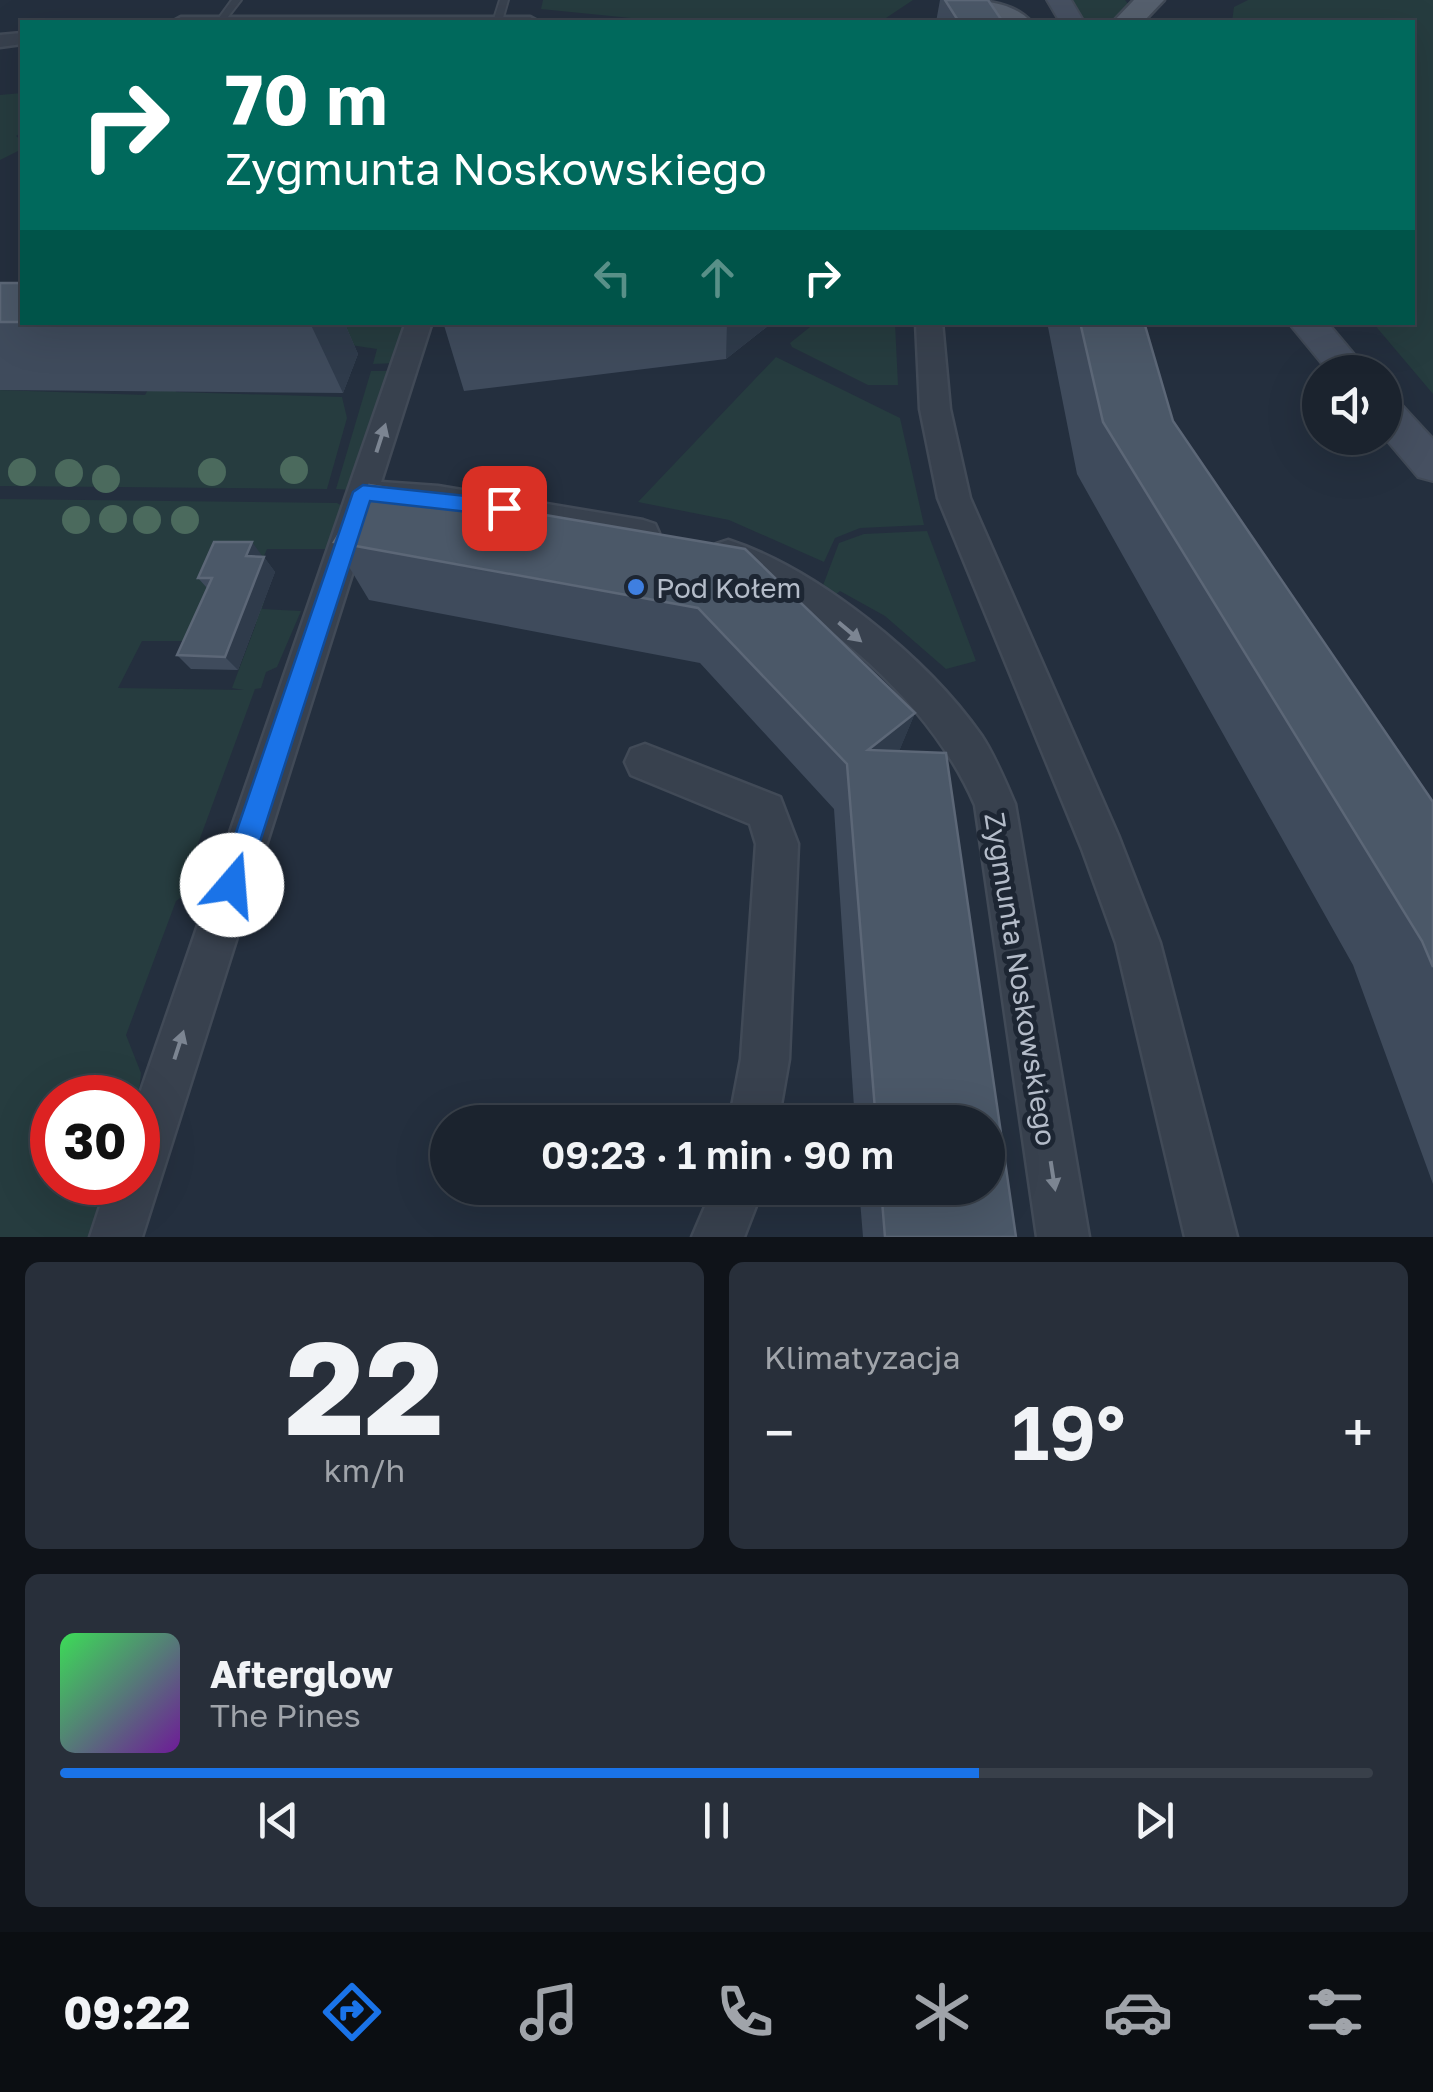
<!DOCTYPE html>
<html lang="pl">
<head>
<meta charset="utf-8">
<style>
	body { margin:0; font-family:"Golos Text",sans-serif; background:#282f3a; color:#f1f3f6; height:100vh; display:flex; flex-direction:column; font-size:38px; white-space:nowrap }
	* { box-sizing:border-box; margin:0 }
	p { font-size:32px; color:#a0a4aa }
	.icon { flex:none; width:55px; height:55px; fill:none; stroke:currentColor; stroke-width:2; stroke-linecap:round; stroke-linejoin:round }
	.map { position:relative; height:1237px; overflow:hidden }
	.drawer { display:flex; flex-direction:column; gap:25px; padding:25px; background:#0f1319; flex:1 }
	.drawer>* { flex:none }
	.hud { position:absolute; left:20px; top:20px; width:1395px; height:305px; border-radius:0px; box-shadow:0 10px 40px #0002,0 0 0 2px #39404a; background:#00695c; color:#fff; overflow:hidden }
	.tools { position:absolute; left:1302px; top:355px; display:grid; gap:20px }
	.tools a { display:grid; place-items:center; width:100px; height:100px; border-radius:50%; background:#1b232e; box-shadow:0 10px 40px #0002,0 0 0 2px #39404a; font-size:50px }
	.speed { position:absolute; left:30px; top:1075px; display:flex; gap:20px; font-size:50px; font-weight:700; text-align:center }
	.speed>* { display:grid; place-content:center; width:130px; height:130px; border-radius:50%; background:#1b232e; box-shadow:0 10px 40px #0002,0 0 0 2px #39404a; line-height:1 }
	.speed .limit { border:15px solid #d22; background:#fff; color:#111 }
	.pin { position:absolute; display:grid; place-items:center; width:85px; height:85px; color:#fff; margin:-42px; border-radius:20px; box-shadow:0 5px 15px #0006 }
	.me { position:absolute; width:110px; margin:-55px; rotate:18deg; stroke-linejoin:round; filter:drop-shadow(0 0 8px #0008) }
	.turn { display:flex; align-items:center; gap:35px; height:210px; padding:0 40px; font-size:45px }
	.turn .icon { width:130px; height:130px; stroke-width:2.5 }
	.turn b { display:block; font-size:70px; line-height:85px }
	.lanes { display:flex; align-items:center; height:95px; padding:0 40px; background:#0003; justify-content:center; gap:50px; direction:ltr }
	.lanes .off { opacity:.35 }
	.big { font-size:75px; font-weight:600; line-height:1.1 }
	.drawer .card { flex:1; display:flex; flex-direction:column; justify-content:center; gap:15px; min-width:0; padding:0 35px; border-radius:15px; background:#282f3a }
	.drawer .dial { align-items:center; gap:0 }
	.dial b { font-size:130px; line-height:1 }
	.song { display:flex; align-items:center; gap:30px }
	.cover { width:120px; height:120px; border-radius:15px; background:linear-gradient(135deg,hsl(130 70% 55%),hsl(280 70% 35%)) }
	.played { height:10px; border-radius:5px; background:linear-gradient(90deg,#1a73e8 70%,#39404a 70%) }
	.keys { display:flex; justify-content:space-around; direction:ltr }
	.heat { display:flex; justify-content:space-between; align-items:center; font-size:55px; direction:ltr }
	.drawer .tiles { flex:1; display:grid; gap:25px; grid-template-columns:1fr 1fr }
	.card:last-child { grid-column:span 2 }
	.trip { position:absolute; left:430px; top:1105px; width:575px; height:100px; border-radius:50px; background:#1b232e; box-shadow:0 10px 40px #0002,0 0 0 2px #39404a; font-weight:600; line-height:100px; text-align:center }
	.tabs { display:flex; height:160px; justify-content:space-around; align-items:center; background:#0b0e12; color:#a0a4aa }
	.tabs .icon { width:70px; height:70px }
	.tabs .active { color:#1a73e8 }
	.tabs b { font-size:45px; color:#f1f3f6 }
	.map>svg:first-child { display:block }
	.green { fill:#263c3f; fill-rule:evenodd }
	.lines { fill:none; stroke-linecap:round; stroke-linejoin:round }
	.lane-casing { stroke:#414a57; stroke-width:4 }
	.street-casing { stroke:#414a57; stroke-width:5 }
	.secondary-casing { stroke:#414a57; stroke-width:4 }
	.primary-casing { stroke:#414a57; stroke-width:5 }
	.lane { fill:#38414e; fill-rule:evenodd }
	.street { fill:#38414e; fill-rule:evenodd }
	.secondary { fill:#465061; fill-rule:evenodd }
	.primary { fill:#56606e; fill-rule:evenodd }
	.tree { fill:#4b6a5d }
	.wall { fill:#3f4b5c }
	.shaded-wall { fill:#2f3b4b }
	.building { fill:#4b5868; stroke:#5c6777; stroke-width:2.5 }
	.oneway { fill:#7c8592 }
	.route { fill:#1a73e8; stroke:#114b97; stroke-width:2.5 }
	.shop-dot { fill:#3f7fe0; stroke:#1d2633; stroke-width:4 }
	.labels { text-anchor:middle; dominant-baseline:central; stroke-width:10; stroke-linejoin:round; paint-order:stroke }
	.poi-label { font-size:28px; fill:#b4bcc9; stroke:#1d2633; text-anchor:start }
	.street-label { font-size:28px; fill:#b4bcc9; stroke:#1d2633 }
</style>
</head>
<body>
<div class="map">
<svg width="1433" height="1237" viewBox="0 0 1433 1237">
	<rect width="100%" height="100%" fill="#242f3e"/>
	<path class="green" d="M543,0H913L880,22H671L541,9Z
		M1073,0H1125L1129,5L1112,22H1085Z
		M1248,0H1433V394L1373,323L1412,322V22H1232L1234,7Z
		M22,93V132L16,136L22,141V149L0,160V95Z
		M372,323H407L396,363L373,364L377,349L337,343L343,327H370Z
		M815,323H895L898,385H868L792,347L790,343Z
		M169,353L176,392L342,397L347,418L327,489L0,486V390L145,395Z
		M776,357L900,418L924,525L860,528L835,538L824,562L729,520L638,502Z
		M371,371H393L354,490L336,489Z
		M0,499L337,503L347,509L330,549H267L264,556H226L219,602H264L262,609L301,611L277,667L266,672L261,688L255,689L188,871L195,877L194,888L176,901L126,1035L141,1073L138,1100L52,1098V1182L108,1183L88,1237H0ZM211,623L256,624L232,688L244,690L118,688L142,641H203Z
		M927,531L976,661L946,669L885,616L840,591L835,595L822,588L839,543L864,534Z"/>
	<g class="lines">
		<defs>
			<path id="lane" d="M232,0H241L224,22H216Z
				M500,0H508L502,21L493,22Z"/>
			<path id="street" d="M181,17H530L539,22H172Z
				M22,33V44L0,47V35Z
				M406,322H432L381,482L438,486L643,520L655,524L659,533L655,542L643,546L438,510L374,505L142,1237H90L108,1182H138V1099Z
				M916,322H942L950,409L970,498L1118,835L1160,943L1237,1237H1185L1116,943L1082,849L938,498L920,409Z
				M728,540C818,569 927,658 981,735C995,756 1005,781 1015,804L1089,1237H1037L975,805C929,699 820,609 716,562L711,553L716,544Z
				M645,744L780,797L798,844L789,1059L778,1122H729L741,1059L756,844L750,824L631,775L625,762L631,749Z
				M713,1188H763L744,1237H692Z"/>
			<path id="secondary" d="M1047,0H1071L1084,22H1060Z
				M1288,322H1327L1369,372H1329Z
				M1385,398L1399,402L1433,439V481L1418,477L1385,438Z"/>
			<path id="primary" d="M949,0C976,0 1012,0 1031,22H993Z
				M1134,0H1164L1143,22H1113Z"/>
		</defs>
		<use href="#lane" class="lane-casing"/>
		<use href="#street" class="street-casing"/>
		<use href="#secondary" class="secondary-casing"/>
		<use href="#primary" class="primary-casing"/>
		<use href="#lane" class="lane"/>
		<use href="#street" class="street"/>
		<use href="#secondary" class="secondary"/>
		<use href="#primary" class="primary"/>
	</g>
	<g class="tree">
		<circle cx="294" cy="470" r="14"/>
		<circle cx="22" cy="472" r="14"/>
		<circle cx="212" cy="472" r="14"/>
		<circle cx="69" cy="473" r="14"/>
		<circle cx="106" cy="479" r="14"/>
		<circle cx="113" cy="519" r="14"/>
		<circle cx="76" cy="520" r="14"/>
		<circle cx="147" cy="520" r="14"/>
		<circle cx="185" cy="520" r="14"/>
	</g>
	<path class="wall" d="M940,0H988L1003,22H936Z
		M0,283L22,322H344L358,354L343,393L0,390Z
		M443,322H773L726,359L464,391Z
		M1047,322H1144L1173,421L1433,802V1184L1353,965L1077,474Z
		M334,542L745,549L915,713L899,751L1016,1237H863L859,1188H988V1122H855L834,809L700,663L369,600Z
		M263,556L275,572L238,670L191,669L177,655L207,588L198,578Z"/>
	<path class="shaded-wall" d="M312,322H344L358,354L343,393L311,325Z
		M727,322H773L726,359Z
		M252,542L263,557L246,556Z
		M264,557L275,572L238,670L225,657Z
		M915,713L895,761L868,750Z"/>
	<path class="building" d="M945,0H988L1003,22H959Z
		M0,283H22V322H0Z
		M68,322H312L311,325Z
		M1080,322H1144L1173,421L1433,802V967L1422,941L1103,422Z
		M369,485L745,549L915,713L868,750L946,753L1016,1237H885L881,1188H988V1122H876L847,764L698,608L334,542Z
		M214,542H252L246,556L264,557L225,657L177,655L212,578H198Z"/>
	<defs><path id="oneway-solid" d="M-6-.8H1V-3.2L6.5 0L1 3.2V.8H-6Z" transform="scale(2.5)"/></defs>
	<g class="oneway">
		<use href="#oneway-solid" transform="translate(381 438) rotate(-72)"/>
		<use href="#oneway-solid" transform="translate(850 632) rotate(40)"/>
		<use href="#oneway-solid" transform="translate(179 1045) rotate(-72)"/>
		<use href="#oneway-solid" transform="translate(1053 1176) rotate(81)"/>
	</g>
	<path class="route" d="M363,485L504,500L514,508L504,516L370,501L246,885L242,895L232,899L222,895L218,885L353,492Z"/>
	<circle class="shop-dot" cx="636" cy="587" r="10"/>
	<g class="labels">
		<g class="poi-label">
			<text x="656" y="587">Pod Kołem</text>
		</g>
		<g class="street-label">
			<text transform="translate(1021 979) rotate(81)">Zygmunta Noskowskiego</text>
		</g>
	</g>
</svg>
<div class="tools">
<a><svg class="icon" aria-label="sound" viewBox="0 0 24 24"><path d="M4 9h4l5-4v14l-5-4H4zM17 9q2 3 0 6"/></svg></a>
</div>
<div class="speed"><div class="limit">30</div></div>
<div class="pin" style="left:504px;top:508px;background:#d93025"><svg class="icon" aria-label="arrive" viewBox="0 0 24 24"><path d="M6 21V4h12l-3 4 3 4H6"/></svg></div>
<svg class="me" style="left:232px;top:885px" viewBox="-20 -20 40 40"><circle r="19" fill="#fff"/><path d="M0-13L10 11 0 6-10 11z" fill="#1a73e8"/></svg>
<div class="trip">09:23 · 1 min · 90 m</div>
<div class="hud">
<div class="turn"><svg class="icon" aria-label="right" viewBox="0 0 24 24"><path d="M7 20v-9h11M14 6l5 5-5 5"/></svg><div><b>70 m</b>Zygmunta Noskowskiego</div></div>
<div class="lanes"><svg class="icon off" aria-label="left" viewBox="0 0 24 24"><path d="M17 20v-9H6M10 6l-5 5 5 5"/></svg><svg class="icon off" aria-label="ahead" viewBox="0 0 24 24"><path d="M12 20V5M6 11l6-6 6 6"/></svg><svg class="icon" aria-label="right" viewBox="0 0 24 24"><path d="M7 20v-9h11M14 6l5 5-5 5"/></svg></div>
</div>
</div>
<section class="drawer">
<div class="tiles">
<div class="card dial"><b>22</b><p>km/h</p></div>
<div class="card"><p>Klimatyzacja</p>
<div class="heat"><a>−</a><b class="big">19°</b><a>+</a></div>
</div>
<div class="card">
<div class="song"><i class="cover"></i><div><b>Afterglow</b><p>The Pines</p></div></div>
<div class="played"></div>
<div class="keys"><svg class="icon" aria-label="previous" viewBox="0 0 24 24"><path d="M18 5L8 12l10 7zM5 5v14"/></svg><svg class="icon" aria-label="pause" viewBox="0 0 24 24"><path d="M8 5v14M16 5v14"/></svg><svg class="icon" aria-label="next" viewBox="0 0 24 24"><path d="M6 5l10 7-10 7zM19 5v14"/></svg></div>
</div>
</div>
</section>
<nav class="tabs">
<b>09:22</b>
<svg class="icon active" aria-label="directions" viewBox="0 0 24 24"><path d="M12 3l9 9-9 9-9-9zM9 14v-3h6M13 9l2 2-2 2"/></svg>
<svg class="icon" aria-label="music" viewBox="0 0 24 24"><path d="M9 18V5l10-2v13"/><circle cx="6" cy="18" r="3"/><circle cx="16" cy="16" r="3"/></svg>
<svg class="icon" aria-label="phone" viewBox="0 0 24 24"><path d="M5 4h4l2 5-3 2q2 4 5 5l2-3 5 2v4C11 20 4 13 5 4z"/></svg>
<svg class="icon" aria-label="climate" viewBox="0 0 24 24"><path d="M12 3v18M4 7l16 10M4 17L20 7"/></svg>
<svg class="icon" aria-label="car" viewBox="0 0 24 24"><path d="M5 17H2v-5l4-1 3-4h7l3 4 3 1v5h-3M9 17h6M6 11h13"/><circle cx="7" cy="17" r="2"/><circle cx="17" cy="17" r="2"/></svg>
<svg class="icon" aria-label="filters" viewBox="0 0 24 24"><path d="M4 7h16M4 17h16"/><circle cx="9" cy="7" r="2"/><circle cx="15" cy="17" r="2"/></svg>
</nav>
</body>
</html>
